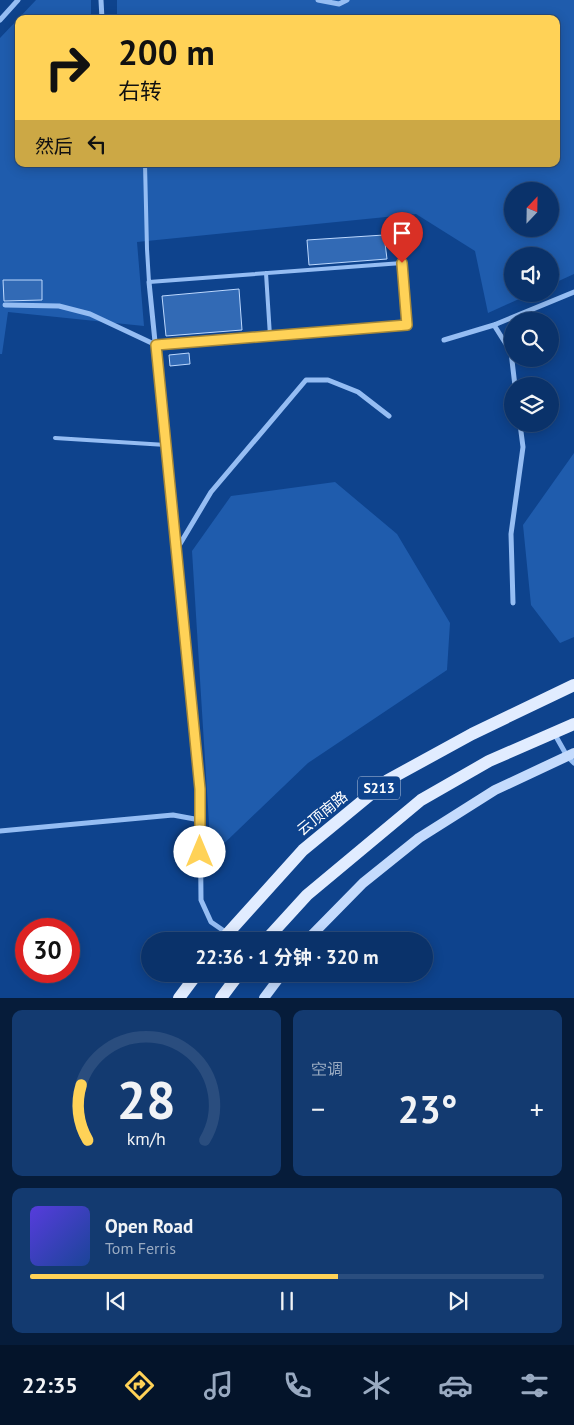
<!DOCTYPE html>
<html lang="zh">
<head>
<meta charset="utf-8">
<style>
	body { margin:0; font-family:"PT Sans","Noto Sans SC",sans-serif; background:#133a70; color:#f1f3f6; height:100vh; display:flex; flex-direction:column; font-size:19px; white-space:nowrap }
	* { box-sizing:border-box; margin:0 }
	p { font-size:16px; color:#99aac1 }
	.icon { flex:none; width:28px; height:28px; fill:none; stroke:currentColor; stroke-width:2; stroke-linecap:round; stroke-linejoin:round }
	.map { position:relative; height:998px; overflow:hidden }
	.panel { display:flex; flex-direction:column; gap:12px; padding:12px; background:#061c3a; flex:1 }
	.panel>* { flex:none }
	.guide { position:absolute; left:15px; top:15px; width:545px; height:152px; border-radius:10px; box-shadow:0 2px 12px #0003,0 0 0 1px #2a4d7e; background:#ffd257; color:#111; overflow:hidden }
	.needle { width:32px; rotate:22deg }
	.controls { position:absolute; left:504px; top:182px; display:grid; gap:10px }
	.controls a { display:grid; place-items:center; width:55px; height:55px; border-radius:50%; background:#0a326a; box-shadow:0 2px 12px #0003,0 0 0 1px #2a4d7e; font-size:25px }
	.speed { position:absolute; left:15px; top:918px; display:flex; gap:10px; font-size:25px; font-weight:700; text-align:center }
	.speed>* { display:grid; place-content:center; width:65px; height:65px; border-radius:50%; background:#0a326a; box-shadow:0 2px 12px #0003,0 0 0 1px #2a4d7e; line-height:1 }
	.speed .limit { border:8px solid #d22; background:#fff; color:#111 }
	.pin { position:absolute; display:grid; place-items:center; width:42px; height:42px; color:#fff; margin:-51px -21px; border-radius:50% 50% 50% 0; rotate:-45deg; box-shadow:0 0 5px #0007 }
	.pin .icon { rotate:45deg }
	.me { position:absolute; width:55px; margin:-28px; rotate:0deg; stroke-linejoin:round; filter:drop-shadow(0 0 4px #0008) }
	.turn { display:flex; align-items:center; gap:18px; height:105px; padding:0 20px; font-size:22px }
	.turn .icon { width:65px; height:65px; stroke-width:2.5 }
	.turn b { display:block; font-size:35px; line-height:42px }
	.then { display:flex; align-items:center; height:48px; padding:0 20px; background:#0003; gap:10px; font-size:19px }
	.big { font-size:38px; font-weight:700; line-height:1.1 }
	.panel .card { flex:1; display:flex; flex-direction:column; justify-content:center; gap:8px; min-width:0; padding:0 18px; border-radius:10px; background:#133a70 }
	.panel .dial { align-items:center; gap:0 }
	.dial svg { height:130px; overflow:visible; fill:none; stroke:#2a4d7e; stroke-width:7; stroke-linecap:round; text-anchor:middle }
	.dial text { fill:#f1f3f6; stroke:none }
	.song { display:flex; align-items:center; gap:15px }
	.cover { width:60px; height:60px; border-radius:8px; background:linear-gradient(135deg,hsl(250 70% 55%),hsl(220 70% 35%)) }
	.played { height:5px; border-radius:2px; background:linear-gradient(90deg,#ffd257 60%,#2a4d7e 60%) }
	.keys { display:flex; justify-content:space-around; direction:ltr }
	.heat { display:flex; justify-content:space-between; align-items:center; font-size:28px; direction:ltr }
	.panel .tiles { flex:1; display:grid; gap:12px; grid-template-columns:1fr 1fr }
	.card:last-child { grid-column:span 2 }
	.trip { position:absolute; left:141px; top:932px; width:292px; height:50px; border-radius:25px; background:#0a326a; box-shadow:0 2px 12px #0003,0 0 0 1px #2a4d7e; font-weight:700; line-height:50px; text-align:center }
	.menu { display:flex; height:80px; justify-content:space-around; align-items:center; background:#04142a; color:#99aac1 }
	.menu .icon { width:35px; height:35px }
	.menu .selected { color:#ffd257 }
	.menu b { font-size:22px; color:#f1f3f6 }
	.map>svg:first-child { display:block }
	.green { fill:#1f5cad; fill-rule:evenodd }
	.building { fill:#326ab5; stroke:#bcd8fe }
	.lines { fill:none; stroke-linecap:round; stroke-linejoin:round }
	.lane { stroke:#95bdf3; stroke-width:4 }
	.street { stroke:#95bdf3; stroke-width:5 }
	.secondary { stroke:#c4dbfd; stroke-width:10 }
	.primary { stroke:#e1ecff; stroke-width:12 }
	.route-casing { stroke:#a68839; stroke-width:12 }
	.route { stroke:#ffd257; stroke-width:9 }
	.labels { text-anchor:middle; dominant-baseline:central; stroke-width:5; stroke-linejoin:round; paint-order:stroke }
	.shield { fill:#0e438d; stroke:#b7c7dd; stroke-width:1 }
	.shield-label { font-size:14px; font-weight:bold; fill:#fff }
	.street-label { font-size:15px; fill:#fff; stroke:#0e438d }
</style>
</head>
<body>
<div class="map">
<svg width="574" height="998" viewBox="0 0 574 998">
	<rect width="100%" height="100%" fill="#0e438d"/>
	<path class="green" d="M36,0H91V19H19V164H556V19H117V0H574V274L550,285V256H512V294H530L488,313L475,251L416,214L137,242L144,326L8,312L2,354H0V38ZM512,191H550V229H512Z
		M574,453V637L560,643L531,605L523,525Z
		M335,482L397,534L450,623L447,670L308,763L211,856L192,551L231,496Z"/>
	<path class="building" d="M388,234H402V248H389Z
		M384,235L387,259L309,265L307,240Z
		M3,280H42V300L4,301Z
		M239,289L242,330L166,336L162,296Z
		M189,353L190,364L170,366L169,355Z"/>
	<g class="lines">
		<path class="lane" d="M145,164L147,249L149,282L402,263L407,325L156,345
			M266,273L270,336
			M55,438L166,445"/>
		<path class="street" d="M101,0L102,19
			M318,0L339,4L347,0
			M0,20L18,0
			M149,282L200,789L201,900L211,922L227,933
			M5,305L59,306L90,314L156,345
			M494,325L511,352L515,386
			M444,340L494,325L574,292
			M177,549L211,492L306,380H328L358,392L389,416
			M513,603L511,534L523,447L520,424
			M554,733L567,756L574,763
			M0,831L173,815L200,820"/>
		<path class="secondary" d="M306,941L363,883L419,838L495,790L574,753
			M264,998L282,974"/>
		<path class="primary" d="M221,941L303,850L388,780L472,734L574,685
			M265,941L307,895L421,800L489,761L574,724
			M179,998L197,974
			M221,998L239,974"/>
	</g>
	<g class="lines">
		<defs>
			<path id="route" d="M200,852V789L156,345L407,325L402,263"/>
		</defs>
		<use href="#route" class="route-casing"/>
		<use href="#route" class="route"/>
	</g>
	<g class="labels">
		<rect class="shield" x="358" y="776.5" width="42" height="23" rx="4"/>
		<g class="shield-label">
			<text x="379" y="788">S213</text>
		</g>
		<g class="street-label">
			<text transform="translate(322 813) rotate(-39)">云顶南路</text>
		</g>
	</g>
</svg>
<div class="controls">
<a><svg class="needle" viewBox="-14 -14 28 28"><path d="M0-13l5 13h-10z" fill="#e53935"/><path d="M0 13l5-13h-10z" fill="#99aac1"/></svg></a>
<a><svg class="icon" aria-label="sound" viewBox="0 0 24 24"><path d="M4 9h4l5-4v14l-5-4H4zM17 9q2 3 0 6"/></svg></a>
<a><svg class="icon" aria-label="search" viewBox="0 0 24 24"><circle cx="10" cy="10" r="6"/><path d="M15 15l6 6"/></svg></a>
<a><svg class="icon" aria-label="layers" viewBox="0 0 24 24"><path d="M12 4l9 5-9 5-9-5zM3 14l9 5 9-5"/></svg></a>
</div>
<div class="speed"><div class="limit">30</div></div>
<div class="pin" style="left:402px;top:263px;background:#d93025"><svg class="icon" aria-label="arrive" viewBox="0 0 24 24"><path d="M6 21V4h12l-3 4 3 4H6"/></svg></div>
<svg class="me" style="left:200px;top:852px" viewBox="-20 -20 40 40"><circle r="19" fill="#fff"/><path d="M0-13L10 11 0 6-10 11z" fill="#ffd257"/></svg>
<div class="trip">22:36 · 1 分钟 · 320 m</div>
<div class="guide">
<div class="turn"><svg class="icon" aria-label="right" viewBox="0 0 24 24"><path d="M7 20v-9h11M14 6l5 5-5 5"/></svg><div><b>200 m</b>右转</div></div>
<div class="then">然后<svg class="icon" aria-label="left" viewBox="0 0 24 24"><path d="M17 20v-9H6M10 6l-5 5 5 5"/></svg></div>
</div>
</div>
<section class="panel">
<div class="tiles">
<div class="card dial"><svg viewBox="0 0 100 80">
<path d="M14 69A42 42 0 1 1 86 69"/>
<path d="M14 69A42 42 0 0 1 10 35" stroke="#ffd257"/>
<text x="50" y="56" font-size="32" font-weight="700">28</text>
<text x="50" y="72" font-size="11">km/h</text>
</svg></div>
<div class="card"><p>空调</p>
<div class="heat"><a>−</a><b class="big">23°</b><a>+</a></div>
</div>
<div class="card">
<div class="song"><i class="cover"></i><div><b>Open Road</b><p>Tom Ferris</p></div></div>
<div class="played"></div>
<div class="keys"><svg class="icon" aria-label="previous" viewBox="0 0 24 24"><path d="M18 5L8 12l10 7zM5 5v14"/></svg><svg class="icon" aria-label="pause" viewBox="0 0 24 24"><path d="M8 5v14M16 5v14"/></svg><svg class="icon" aria-label="next" viewBox="0 0 24 24"><path d="M6 5l10 7-10 7zM19 5v14"/></svg></div>
</div>
</div>
</section>
<nav class="menu">
<b>22:35</b>
<svg class="icon selected" aria-label="directions" viewBox="0 0 24 24"><path d="M12 3l9 9-9 9-9-9zM9 14v-3h6M13 9l2 2-2 2"/></svg>
<svg class="icon" aria-label="music" viewBox="0 0 24 24"><path d="M9 18V5l10-2v13"/><circle cx="6" cy="18" r="3"/><circle cx="16" cy="16" r="3"/></svg>
<svg class="icon" aria-label="phone" viewBox="0 0 24 24"><path d="M5 4h4l2 5-3 2q2 4 5 5l2-3 5 2v4C11 20 4 13 5 4z"/></svg>
<svg class="icon" aria-label="climate" viewBox="0 0 24 24"><path d="M12 3v18M4 7l16 10M4 17L20 7"/></svg>
<svg class="icon" aria-label="car" viewBox="0 0 24 24"><path d="M5 17H2v-5l4-1 3-4h7l3 4 3 1v5h-3M9 17h6M6 11h13"/><circle cx="7" cy="17" r="2"/><circle cx="17" cy="17" r="2"/></svg>
<svg class="icon" aria-label="filters" viewBox="0 0 24 24"><path d="M4 7h16M4 17h16"/><circle cx="9" cy="7" r="2"/><circle cx="15" cy="17" r="2"/></svg>
</nav>
</body>
</html>
